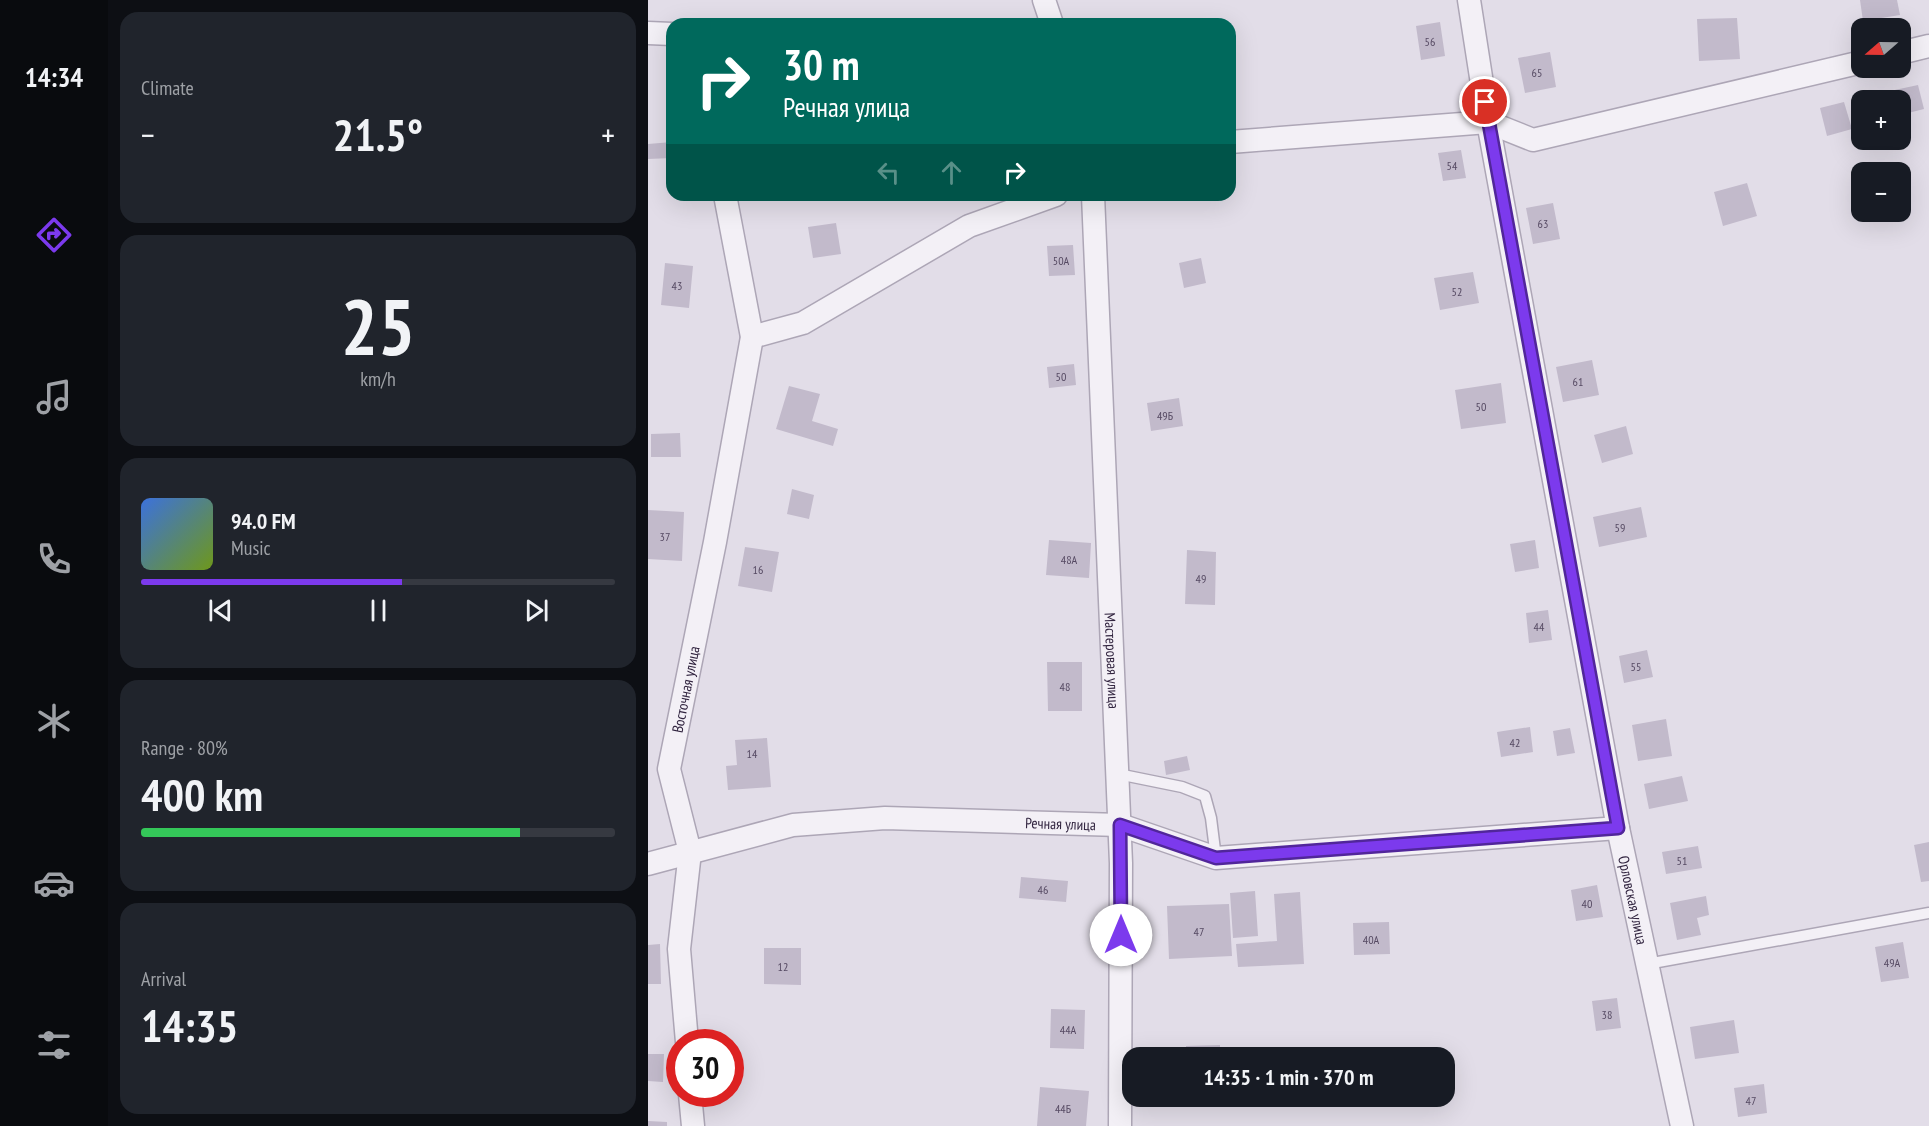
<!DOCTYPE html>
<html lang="en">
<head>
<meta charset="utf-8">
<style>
	body { margin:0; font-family:"PT Sans Narrow",sans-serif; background:#20242c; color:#f1f3f6; height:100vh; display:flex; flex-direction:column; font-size:22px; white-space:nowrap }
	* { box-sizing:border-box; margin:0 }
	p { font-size:20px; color:#9ea1a6 }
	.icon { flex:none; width:33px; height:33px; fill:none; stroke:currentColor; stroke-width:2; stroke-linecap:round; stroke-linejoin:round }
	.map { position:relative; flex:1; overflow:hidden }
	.sheet { display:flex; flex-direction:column; gap:12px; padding:12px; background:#0d0f14; width:540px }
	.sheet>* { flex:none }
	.top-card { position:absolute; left:18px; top:18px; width:570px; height:183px; border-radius:18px; box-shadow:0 6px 24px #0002; background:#00695c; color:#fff; overflow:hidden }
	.needle { width:39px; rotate:250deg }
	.buttons { position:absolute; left:1203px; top:18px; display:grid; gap:12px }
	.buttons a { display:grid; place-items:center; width:60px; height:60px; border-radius:12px; background:#171b24; box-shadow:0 6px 24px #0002; font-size:30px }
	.speed { position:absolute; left:18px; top:1029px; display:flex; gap:12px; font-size:30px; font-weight:700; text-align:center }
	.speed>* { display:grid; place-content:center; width:78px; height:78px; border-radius:50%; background:#171b24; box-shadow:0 6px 24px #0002; line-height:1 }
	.speed .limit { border:9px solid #d22; background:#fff; color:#111 }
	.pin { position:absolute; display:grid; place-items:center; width:51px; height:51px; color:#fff; margin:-26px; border:3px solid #fff; border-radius:50%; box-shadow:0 2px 6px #0007 }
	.me { position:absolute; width:66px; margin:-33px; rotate:0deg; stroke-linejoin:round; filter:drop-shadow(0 0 4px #0008) }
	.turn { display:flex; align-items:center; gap:21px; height:126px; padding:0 18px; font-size:27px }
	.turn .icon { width:78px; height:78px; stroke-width:2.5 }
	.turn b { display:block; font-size:42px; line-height:51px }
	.lanes { display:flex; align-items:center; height:57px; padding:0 18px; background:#0003; justify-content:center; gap:30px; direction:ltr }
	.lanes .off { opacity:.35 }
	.big { font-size:45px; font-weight:700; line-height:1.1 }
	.sheet .widget { flex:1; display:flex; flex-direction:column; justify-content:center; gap:9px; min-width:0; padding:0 21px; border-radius:18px; background:#20242c }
	.sheet .dial { align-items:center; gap:0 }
	.dial b { font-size:78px; line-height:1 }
	.song { display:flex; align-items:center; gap:18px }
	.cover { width:72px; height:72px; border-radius:9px; background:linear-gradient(135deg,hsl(220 70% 55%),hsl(80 70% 35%)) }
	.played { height:6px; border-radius:3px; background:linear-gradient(90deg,#7c3aed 55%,#363941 55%) }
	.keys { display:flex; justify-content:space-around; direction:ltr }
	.heat { display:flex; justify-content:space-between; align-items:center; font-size:33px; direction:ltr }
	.charge { height:9px; border-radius:4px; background:linear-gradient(90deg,#34c759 80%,#363941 0) }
	.trip { position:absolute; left:474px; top:1047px; width:333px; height:60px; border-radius:18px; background:#171b24; box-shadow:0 6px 24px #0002; font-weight:700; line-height:60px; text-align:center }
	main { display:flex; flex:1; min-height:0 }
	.menu { display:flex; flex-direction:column; width:108px; justify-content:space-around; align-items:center; background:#090b0e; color:#9ea1a6 }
	.menu .icon { width:42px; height:42px }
	.menu .active { color:#7c3aed }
	.menu b { font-size:27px; color:#f1f3f6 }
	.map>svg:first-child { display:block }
	.building { fill:#c2bacb }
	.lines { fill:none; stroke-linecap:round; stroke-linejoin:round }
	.lane-casing { stroke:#ada6b6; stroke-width:13 }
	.street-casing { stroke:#ada6b6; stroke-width:25 }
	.lane { stroke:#f3f0f6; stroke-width:10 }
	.street { stroke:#f3f0f6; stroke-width:22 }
	.route-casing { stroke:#51269a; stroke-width:15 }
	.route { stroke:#7c3aed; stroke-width:10 }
	.labels { text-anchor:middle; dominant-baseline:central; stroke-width:4.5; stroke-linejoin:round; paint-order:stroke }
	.number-label { font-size:12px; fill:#564a63 }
	.street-label { font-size:15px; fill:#322540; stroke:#f1edf6 }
</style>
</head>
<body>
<main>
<nav class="menu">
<b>14:34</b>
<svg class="icon active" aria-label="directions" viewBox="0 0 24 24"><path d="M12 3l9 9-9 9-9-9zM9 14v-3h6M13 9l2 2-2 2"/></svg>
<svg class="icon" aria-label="music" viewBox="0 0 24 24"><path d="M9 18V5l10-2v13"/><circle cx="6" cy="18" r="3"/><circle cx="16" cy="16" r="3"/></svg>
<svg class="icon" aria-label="phone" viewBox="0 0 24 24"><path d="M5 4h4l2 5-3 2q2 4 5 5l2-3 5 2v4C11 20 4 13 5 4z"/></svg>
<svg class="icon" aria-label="climate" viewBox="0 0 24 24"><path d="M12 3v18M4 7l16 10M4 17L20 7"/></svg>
<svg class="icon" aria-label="car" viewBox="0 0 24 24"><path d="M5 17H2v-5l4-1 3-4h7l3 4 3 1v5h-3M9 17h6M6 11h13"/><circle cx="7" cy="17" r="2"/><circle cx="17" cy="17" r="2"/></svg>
<svg class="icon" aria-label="filters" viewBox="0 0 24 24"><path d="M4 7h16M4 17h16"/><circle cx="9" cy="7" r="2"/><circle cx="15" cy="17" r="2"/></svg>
</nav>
<section class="sheet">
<div class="widget"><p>Climate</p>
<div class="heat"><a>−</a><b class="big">21.5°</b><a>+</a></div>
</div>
<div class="widget dial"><b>25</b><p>km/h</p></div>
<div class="widget">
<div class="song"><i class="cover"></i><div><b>94.0 FM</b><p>Music</p></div></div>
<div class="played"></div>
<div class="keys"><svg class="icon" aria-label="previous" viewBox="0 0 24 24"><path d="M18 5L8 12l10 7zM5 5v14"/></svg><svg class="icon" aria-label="pause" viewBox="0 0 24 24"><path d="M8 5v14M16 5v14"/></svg><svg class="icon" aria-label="next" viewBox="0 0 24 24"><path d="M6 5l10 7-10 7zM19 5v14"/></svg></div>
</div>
<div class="widget"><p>Range · 80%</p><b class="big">400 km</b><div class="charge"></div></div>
<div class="widget"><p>Arrival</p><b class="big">14:35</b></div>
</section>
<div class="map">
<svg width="1281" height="1126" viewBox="0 0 1281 1126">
	<rect width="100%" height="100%" fill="#e2dde8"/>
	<path class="building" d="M1212,0H1249L1252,15L1215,21Z
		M1089,18L1092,59L1051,61L1049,19Z
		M792,22L797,56L773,60L768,26Z
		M902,52L908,87L877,93L870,58Z
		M1270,85L1276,109L1252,115V100H1244L1242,91Z
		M1196,102L1204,129L1179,136L1172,108Z
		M24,142V158L0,159V144Z
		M813,150L818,178L795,181L790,153Z
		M1099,183L1109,216L1075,226L1066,192Z
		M905,203L912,239L885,244L878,208Z
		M188,223L193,254L165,258L160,227Z
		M425,245L427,275L401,276L399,246Z
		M553,258L558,283L536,288L531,263Z
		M17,263L45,266L41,308L13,305Z
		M825,272L831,303L792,310L786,278Z
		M944,360L951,395L915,402L908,367Z
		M426,364L428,385L401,388L399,367Z
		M853,383L858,423L813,429L807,390Z
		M141,386L172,394L164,421L190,429L185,446L128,429Z
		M531,398L535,426L503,431L499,403Z
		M978,426L985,454L954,463L946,435Z
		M32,433L33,457H3V434Z
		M144,489L166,495L161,519L139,514Z
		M993,507L999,537L951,547L945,517Z
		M0,510L36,512L34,561L0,559Z
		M401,540L443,543L441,578L398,575Z
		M887,540L891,568L867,572L862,544Z
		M97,547L131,552L124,592L90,586Z
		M539,550L568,552L567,605L537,604Z
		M900,610L904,640L881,643L878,613Z
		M999,650L1005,677L976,683L971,656Z
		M399,662H434V711H400Z
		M1018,719L1024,756L990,761L984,725Z
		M882,727L885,752L853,757L849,732Z
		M922,728L927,753L909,756L905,731Z
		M119,738L123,787L80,790L78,766L89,765L87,740Z
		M539,756L542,770L518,775L516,761Z
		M1034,776L1040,801L1001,809L996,784Z
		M1281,842V881L1273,882L1266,845Z
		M1050,846L1054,868L1018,874L1014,852Z
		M373,877L420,881L418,902L371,898Z
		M949,885L955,917L928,921L923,890Z
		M607,891L610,936L585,938L582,893Z
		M652,892L656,964L590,967L588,944L629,941L626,894Z
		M1058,896L1061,915L1049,918L1053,935L1029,940L1022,903Z
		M581,904L584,956L521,959L519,906Z
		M741,922L742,954L706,955L705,923Z
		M1255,942L1261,978L1233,982L1227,947Z
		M12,944L13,984H0V945Z
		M116,948H153V985L116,984Z
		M969,998L973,1028L948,1031L944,1001Z
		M403,1009L437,1010L436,1049L402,1048Z
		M1086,1020L1091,1053L1047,1059L1042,1027Z
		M572,1045V1058H538V1046Z
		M0,1054H16L15,1082L0,1081Z
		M1116,1084L1119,1113L1090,1117L1086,1088Z
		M392,1087L441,1091L438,1126H389Z
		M0,1121L19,1122V1126H0Z"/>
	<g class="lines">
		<defs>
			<path id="lane" d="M470,774L534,787L557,796L563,818L568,858
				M999,964L1281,913"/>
			<g id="street">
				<path d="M396,0L404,24"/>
				<path id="s1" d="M821,0L840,122L970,828L1034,1126"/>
				<path d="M0,33L24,34"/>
				<path d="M1252,53L1281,46"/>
				<path d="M582,142L840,122L885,140L1214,62"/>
				<path id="s2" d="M445,195L473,863L472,1126"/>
				<path d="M104,337L155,323L321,226L408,195"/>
				<path id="s3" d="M0,864L145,825L237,818L472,825L568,858L970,828"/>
				<path id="s4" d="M39,1042L31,949L42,852L21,769L67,542L104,337L77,195"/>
				<path d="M42,1094L45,1126"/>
			</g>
		</defs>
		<use href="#lane" class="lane-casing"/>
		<use href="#street" class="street-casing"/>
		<use href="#lane" class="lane"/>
		<use href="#street" class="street"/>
	</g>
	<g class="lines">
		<defs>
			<path id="route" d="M473,935L472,825L568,858L970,828L837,102"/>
		</defs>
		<use href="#route" class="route-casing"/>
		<use href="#route" class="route"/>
	</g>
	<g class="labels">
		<g class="number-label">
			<text x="782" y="41">56</text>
			<text x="889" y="72">65</text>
			<text x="804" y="165">54</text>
			<text x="895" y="223">63</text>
			<text x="413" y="260">50А</text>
			<text x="29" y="285">43</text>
			<text x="809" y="291">52</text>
			<text x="413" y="376">50</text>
			<text x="930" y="381">61</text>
			<text x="833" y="406">50</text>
			<text x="517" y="415">49Б</text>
			<text x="972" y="527">59</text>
			<text x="17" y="536">37</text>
			<text x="421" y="559">48А</text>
			<text x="110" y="569">16</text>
			<text x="553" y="578">49</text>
			<text x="891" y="626">44</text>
			<text x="988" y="666">55</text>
			<text x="417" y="686">48</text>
			<text x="867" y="742">42</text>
			<text x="104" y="753">14</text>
			<text x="1034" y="860">51</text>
			<text x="395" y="889">46</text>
			<text x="939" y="903">40</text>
			<text x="551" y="931">47</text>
			<text x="723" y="939">40А</text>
			<text x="1244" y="962">49А</text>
			<text x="135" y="966">12</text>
			<text x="959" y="1014">38</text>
			<text x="420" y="1029">44А</text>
			<text x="1103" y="1100">47</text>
			<text x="415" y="1108">44Б</text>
		</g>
		<g class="street-label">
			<text stroke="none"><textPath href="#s2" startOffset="466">Мастеровая улица</textPath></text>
			<text stroke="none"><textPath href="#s4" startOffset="358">Восточная улица</textPath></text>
			<text stroke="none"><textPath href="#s3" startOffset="418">Речная улица</textPath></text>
			<text stroke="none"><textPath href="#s1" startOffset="915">Орловская улица</textPath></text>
		</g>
	</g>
</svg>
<div class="buttons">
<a><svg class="needle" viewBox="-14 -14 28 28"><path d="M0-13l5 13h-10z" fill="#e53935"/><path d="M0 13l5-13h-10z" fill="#9ea1a6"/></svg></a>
<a>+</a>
<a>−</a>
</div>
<div class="speed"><div class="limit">30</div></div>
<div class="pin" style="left:837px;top:102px;background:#d93025"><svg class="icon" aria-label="arrive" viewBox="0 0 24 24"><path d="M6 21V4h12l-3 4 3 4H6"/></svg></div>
<svg class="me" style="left:473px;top:935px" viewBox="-20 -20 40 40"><circle r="19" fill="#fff"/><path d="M0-13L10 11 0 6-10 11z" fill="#7c3aed"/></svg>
<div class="trip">14:35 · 1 min · 370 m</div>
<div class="top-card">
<div class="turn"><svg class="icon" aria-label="right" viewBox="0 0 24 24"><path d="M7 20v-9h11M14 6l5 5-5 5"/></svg><div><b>30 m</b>Речная улица</div></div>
<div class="lanes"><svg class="icon off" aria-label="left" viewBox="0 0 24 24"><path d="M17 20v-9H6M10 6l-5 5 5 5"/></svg><svg class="icon off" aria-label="ahead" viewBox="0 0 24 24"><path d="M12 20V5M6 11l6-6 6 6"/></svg><svg class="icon" aria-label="right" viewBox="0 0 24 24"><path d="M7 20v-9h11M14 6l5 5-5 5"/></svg></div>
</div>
</div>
</main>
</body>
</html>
